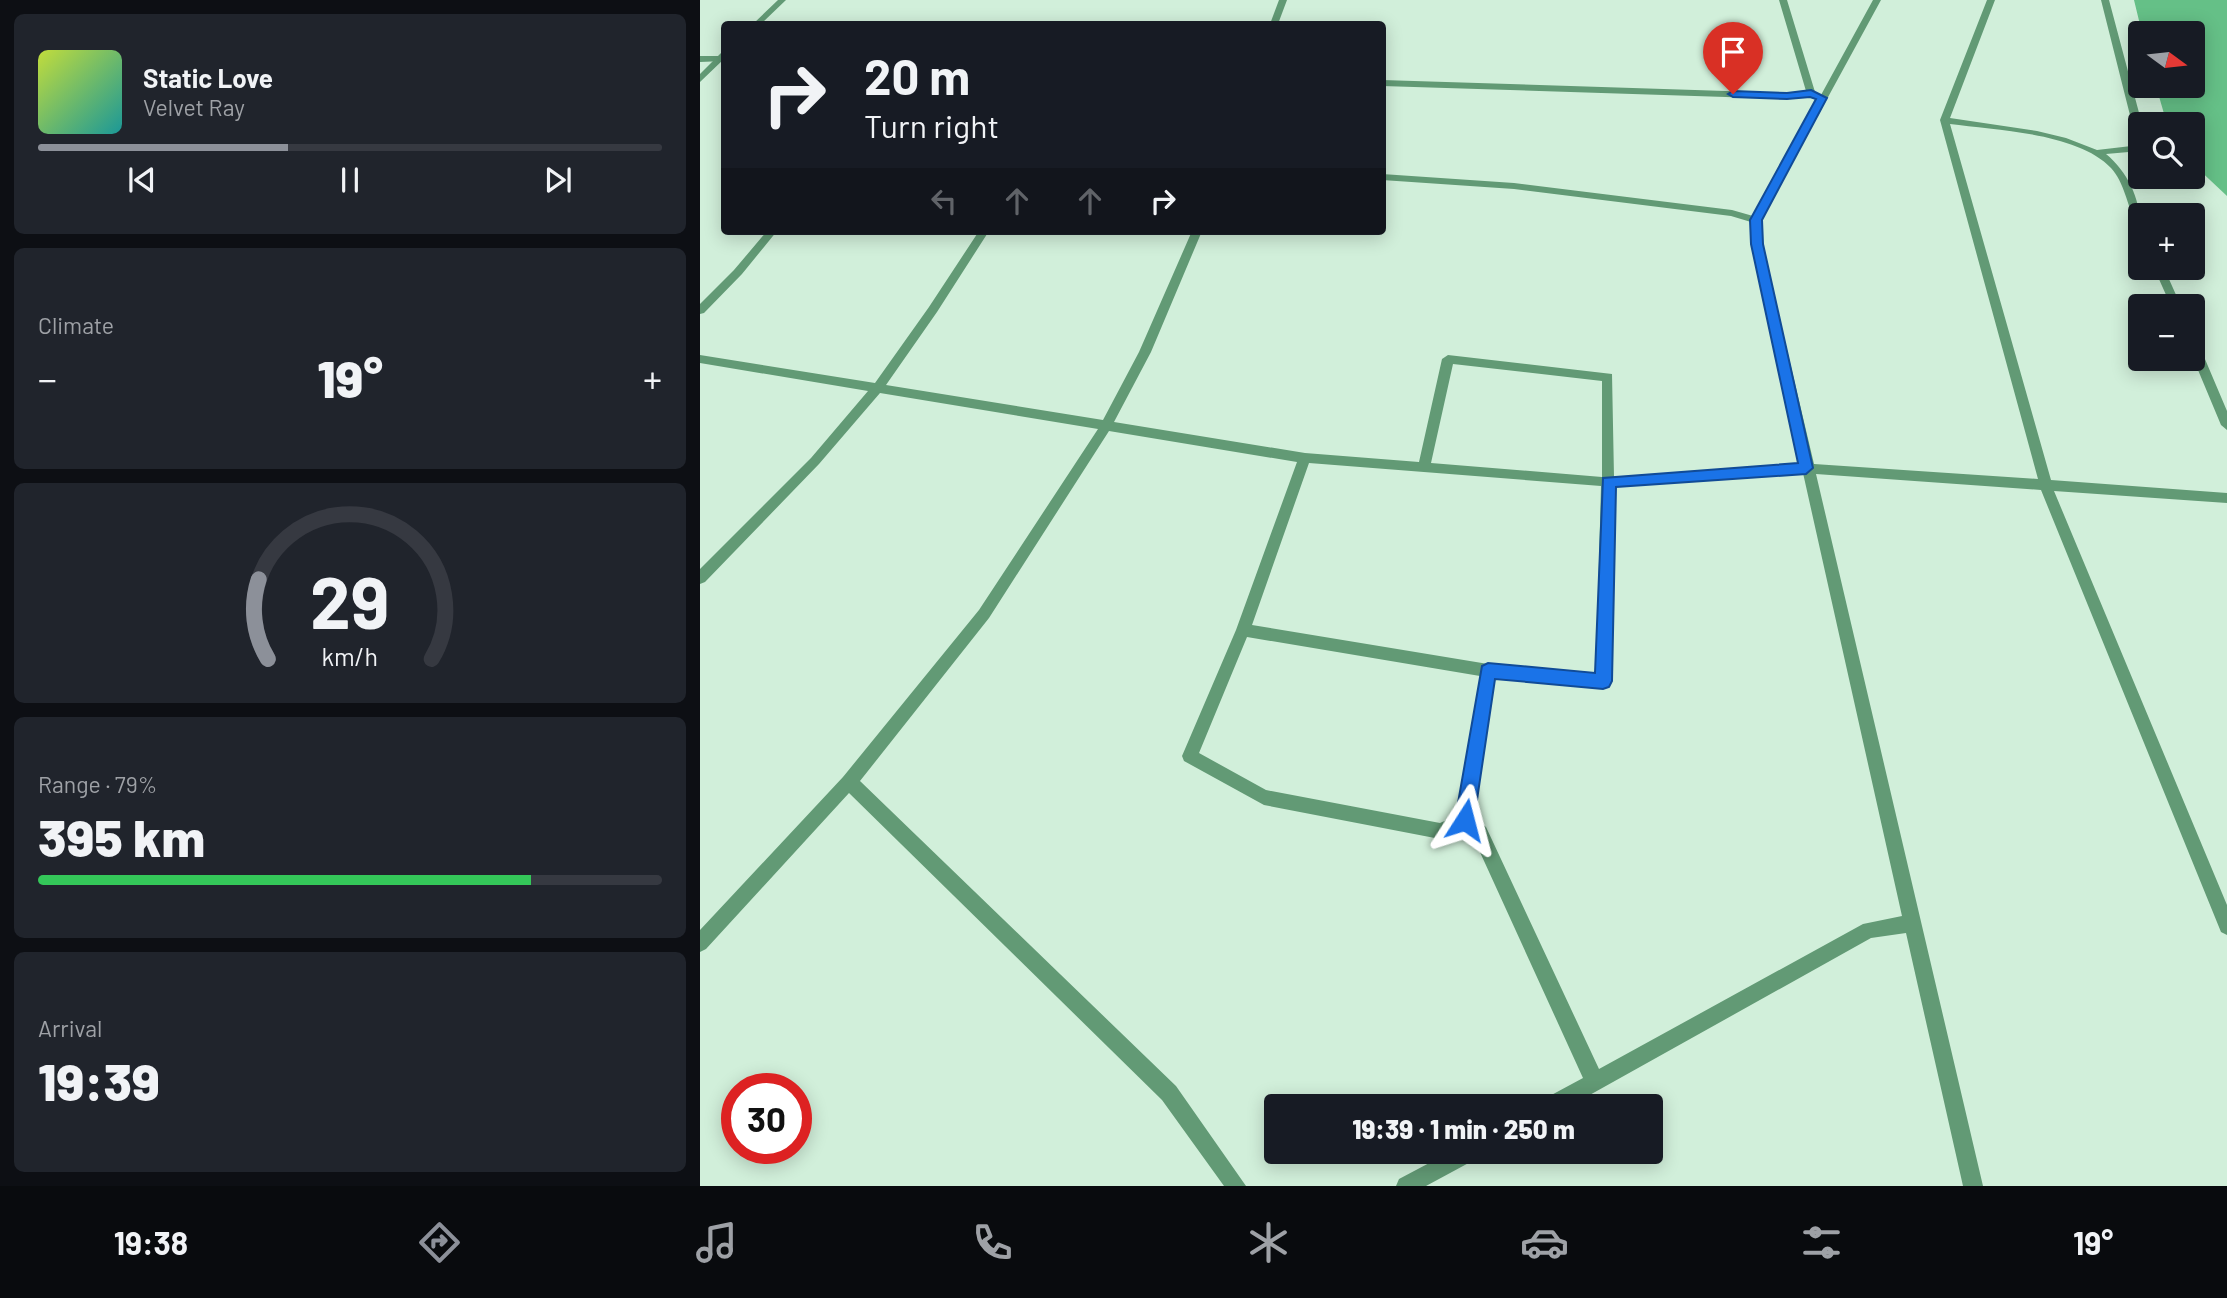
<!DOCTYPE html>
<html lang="en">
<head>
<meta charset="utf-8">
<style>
	body { margin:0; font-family:Barlow,sans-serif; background:#20242c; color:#f1f3f6; height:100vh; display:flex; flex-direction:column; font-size:26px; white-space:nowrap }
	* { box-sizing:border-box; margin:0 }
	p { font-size:23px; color:#9ea1a6 }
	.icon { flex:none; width:38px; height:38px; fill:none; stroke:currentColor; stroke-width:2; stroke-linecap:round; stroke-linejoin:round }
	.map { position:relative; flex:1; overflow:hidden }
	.details { display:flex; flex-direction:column; gap:14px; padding:14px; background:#0d0f14; width:700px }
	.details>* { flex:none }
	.top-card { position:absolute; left:21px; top:21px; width:665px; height:214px; border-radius:7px; box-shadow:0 4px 18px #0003; background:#171b24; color:#f1f3f6; overflow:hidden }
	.needle { width:46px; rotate:105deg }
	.fabs { position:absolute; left:1428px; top:21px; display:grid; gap:14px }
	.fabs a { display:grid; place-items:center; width:77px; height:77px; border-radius:7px; background:#171b24; box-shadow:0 4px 18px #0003; font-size:35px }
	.speed { position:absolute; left:21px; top:1073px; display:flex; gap:14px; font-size:35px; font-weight:700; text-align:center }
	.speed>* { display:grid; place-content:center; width:91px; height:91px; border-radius:50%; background:#171b24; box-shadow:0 4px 18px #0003; line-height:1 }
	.speed .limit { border:10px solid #d22; background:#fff; color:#111 }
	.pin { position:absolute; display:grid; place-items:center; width:60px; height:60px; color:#fff; margin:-72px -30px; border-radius:50% 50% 50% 0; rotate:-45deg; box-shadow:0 0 7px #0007 }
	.pin .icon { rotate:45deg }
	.me { position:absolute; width:77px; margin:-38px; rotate:9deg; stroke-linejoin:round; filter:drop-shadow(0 0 5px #0008) }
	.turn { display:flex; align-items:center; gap:24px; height:147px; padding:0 28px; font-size:32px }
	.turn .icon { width:91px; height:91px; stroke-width:2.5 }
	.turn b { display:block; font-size:49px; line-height:60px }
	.lanes { display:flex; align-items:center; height:66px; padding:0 28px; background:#0003; justify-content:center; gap:35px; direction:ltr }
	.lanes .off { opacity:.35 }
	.big { font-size:52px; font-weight:800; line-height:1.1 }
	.details .widget { flex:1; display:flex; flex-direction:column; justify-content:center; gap:10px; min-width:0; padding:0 24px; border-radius:10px; background:#20242c }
	.details .dial { align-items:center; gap:0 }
	.dial svg { height:182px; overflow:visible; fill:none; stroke:#363941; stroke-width:7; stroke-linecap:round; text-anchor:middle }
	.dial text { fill:#f1f3f6; stroke:none }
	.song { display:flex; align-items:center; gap:21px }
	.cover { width:84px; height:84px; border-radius:10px; background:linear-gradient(135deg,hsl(70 70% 55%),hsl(180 70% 35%)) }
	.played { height:7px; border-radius:4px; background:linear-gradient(90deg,#8c9099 40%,#363941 40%) }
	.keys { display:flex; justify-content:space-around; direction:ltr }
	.heat { display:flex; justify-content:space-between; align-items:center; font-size:38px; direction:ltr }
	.charge { height:10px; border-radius:5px; background:linear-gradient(90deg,#34c759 79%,#363941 0) }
	.trip { position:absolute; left:564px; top:1094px; width:399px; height:70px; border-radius:7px; background:#171b24; box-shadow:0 4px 18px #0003; font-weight:800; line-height:70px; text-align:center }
	.tab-bar { display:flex; height:112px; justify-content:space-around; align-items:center; background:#090b0e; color:#9ea1a6 }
	.tab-bar .icon { width:49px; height:49px }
	.tab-bar .selected { color:#8c9099 }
	.tab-bar b { font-size:32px; color:#f1f3f6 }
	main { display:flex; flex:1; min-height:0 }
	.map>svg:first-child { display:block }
	.forest { fill:#65c087 }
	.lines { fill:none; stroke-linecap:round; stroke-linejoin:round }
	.minor { fill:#629a75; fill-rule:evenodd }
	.tertiary { fill:#629a75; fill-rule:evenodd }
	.route { fill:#1a73e8; stroke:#114b97; stroke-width:2 }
</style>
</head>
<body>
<main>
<section class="details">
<div class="widget">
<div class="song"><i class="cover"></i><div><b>Static Love</b><p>Velvet Ray</p></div></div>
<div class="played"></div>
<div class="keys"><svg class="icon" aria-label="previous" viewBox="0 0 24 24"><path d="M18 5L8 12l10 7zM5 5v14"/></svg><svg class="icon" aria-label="pause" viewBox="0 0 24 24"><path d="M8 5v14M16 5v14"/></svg><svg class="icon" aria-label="next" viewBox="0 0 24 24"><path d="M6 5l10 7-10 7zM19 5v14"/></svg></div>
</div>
<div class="widget"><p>Climate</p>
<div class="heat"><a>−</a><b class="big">19°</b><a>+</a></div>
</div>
<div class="widget dial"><svg viewBox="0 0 100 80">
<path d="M14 69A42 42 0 1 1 86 69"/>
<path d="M14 69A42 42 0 0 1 10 34" stroke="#8c9099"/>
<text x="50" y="56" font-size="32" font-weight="700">29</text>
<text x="50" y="72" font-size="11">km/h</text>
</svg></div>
<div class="widget"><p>Range · 79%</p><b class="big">395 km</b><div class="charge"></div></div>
<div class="widget"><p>Arrival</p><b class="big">19:39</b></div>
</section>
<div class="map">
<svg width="1527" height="1186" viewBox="0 0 1527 1186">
	<rect width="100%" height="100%" fill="#d1efda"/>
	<path class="forest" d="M1434,0H1527V196L1493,164V124H1467L1456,86H1493V33H1442Z"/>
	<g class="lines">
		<path class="minor" d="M579,0H587L578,24H570Z
			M1079,0H1087L1115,92L1121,95L1173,0H1181L1061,220L1062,244L1114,464L1338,479L1240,120L1287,0H1295L1250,118L1337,131L1366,138L1397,150L1440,145V151L1406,154C1428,172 1441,201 1440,226L1435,223C1428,206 1424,182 1411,168C1378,133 1296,130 1250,124L1351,480L1527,493V503L1354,491L1527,905V935L1521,932L1341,490L1116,474L1283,1186H1263L1206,933L1171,938L870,1106H841L844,1099L883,1078L774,839L763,829L740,839L564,805L484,761L482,756L536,630L597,462L409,431L289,618L160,781L476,1086L546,1186H524L462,1100L149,793L6,949L0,952V930L143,777L279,610L398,429L180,393L119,464L5,582L0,584V569L111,458L168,391L0,363V355L175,383L229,307L279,231H289L237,312L186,385L403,420L439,352L492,231H502L451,352L414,422L605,453L719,462L742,359L748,355L912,374L914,477L1101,463L1052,244L1051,222L1031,216L814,189L682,180V174L814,183L1032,210L1053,216L1119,98L1110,96L1087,99L682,86V80L1087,93L1106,91ZM753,364L902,381V477L731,463ZM609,463L901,486L896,675L788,664L552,625ZM1103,473L1202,916L1163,924L899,1069L786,827L774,817L794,678L903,689L908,687L910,682L914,487ZM547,637L780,676L758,815L740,823L566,790L499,753Z
			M1401,0H1409L1442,124L1440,138L1435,135Z
			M0,56H24V61L0,62Z
			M67,231H77L42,274L4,313L0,314V304L34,270Z
			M1454,268H1464L1481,306H1471Z
			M1493,341L1499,345L1527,411V430L1521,425L1493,358Z
			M750,1152H779L776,1159L726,1186H696L699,1179Z"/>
		<path class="tertiary" d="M78,0H86L61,24H53Z
			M21,53H24V59L0,82V74Z"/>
	</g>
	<path class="route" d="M1111,90L1127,98L1062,220L1063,244L1113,468L1106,474L916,487L912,681L909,687L903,689L795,679L774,820L771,826L765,829L758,826L755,820L782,666L788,663L895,673L903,478L1098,463L1051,244L1050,220L1116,99L1110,97L1087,99L1033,97L1028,94L1033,91L1087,93Z"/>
</svg>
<div class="fabs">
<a><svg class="needle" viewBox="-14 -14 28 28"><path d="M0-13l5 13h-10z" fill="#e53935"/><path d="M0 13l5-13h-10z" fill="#9ea1a6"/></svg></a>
<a><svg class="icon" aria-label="search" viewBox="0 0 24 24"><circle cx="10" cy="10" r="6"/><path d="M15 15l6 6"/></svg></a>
<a>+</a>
<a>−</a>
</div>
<div class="speed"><div class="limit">30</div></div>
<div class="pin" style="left:1033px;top:94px;background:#d93025"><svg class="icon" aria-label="arrive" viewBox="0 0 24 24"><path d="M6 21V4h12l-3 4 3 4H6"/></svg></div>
<svg class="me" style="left:765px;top:820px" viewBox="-20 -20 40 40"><path d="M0-17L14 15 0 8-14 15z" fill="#1a73e8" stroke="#fff" stroke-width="4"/></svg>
<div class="trip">19:39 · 1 min · 250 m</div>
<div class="top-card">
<div class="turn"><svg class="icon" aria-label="right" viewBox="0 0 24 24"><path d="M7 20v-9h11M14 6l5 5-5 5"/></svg><div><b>20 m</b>Turn right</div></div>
<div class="lanes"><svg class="icon off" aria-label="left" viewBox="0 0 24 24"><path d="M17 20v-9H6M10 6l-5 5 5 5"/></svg><svg class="icon off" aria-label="ahead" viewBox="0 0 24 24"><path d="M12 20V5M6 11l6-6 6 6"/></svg><svg class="icon off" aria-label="ahead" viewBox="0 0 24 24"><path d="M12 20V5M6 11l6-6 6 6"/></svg><svg class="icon" aria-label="right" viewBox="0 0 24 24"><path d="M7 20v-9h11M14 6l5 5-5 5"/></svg></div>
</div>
</div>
</main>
<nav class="tab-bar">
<b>19:38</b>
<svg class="icon selected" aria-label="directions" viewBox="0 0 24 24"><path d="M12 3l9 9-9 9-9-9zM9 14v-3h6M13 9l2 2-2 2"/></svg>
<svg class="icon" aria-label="music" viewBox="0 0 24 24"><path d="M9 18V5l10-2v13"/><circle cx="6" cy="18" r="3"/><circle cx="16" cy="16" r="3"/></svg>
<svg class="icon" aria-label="phone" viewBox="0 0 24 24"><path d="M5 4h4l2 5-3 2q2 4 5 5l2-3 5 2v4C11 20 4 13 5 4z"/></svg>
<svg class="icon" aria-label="climate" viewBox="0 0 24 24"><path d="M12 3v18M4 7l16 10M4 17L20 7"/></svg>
<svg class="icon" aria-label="car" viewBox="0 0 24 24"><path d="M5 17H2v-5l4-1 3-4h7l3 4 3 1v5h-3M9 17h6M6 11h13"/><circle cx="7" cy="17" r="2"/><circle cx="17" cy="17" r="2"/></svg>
<svg class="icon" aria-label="filters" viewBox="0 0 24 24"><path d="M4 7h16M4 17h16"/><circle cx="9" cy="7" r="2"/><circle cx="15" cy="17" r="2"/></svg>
<b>19°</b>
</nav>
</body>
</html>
